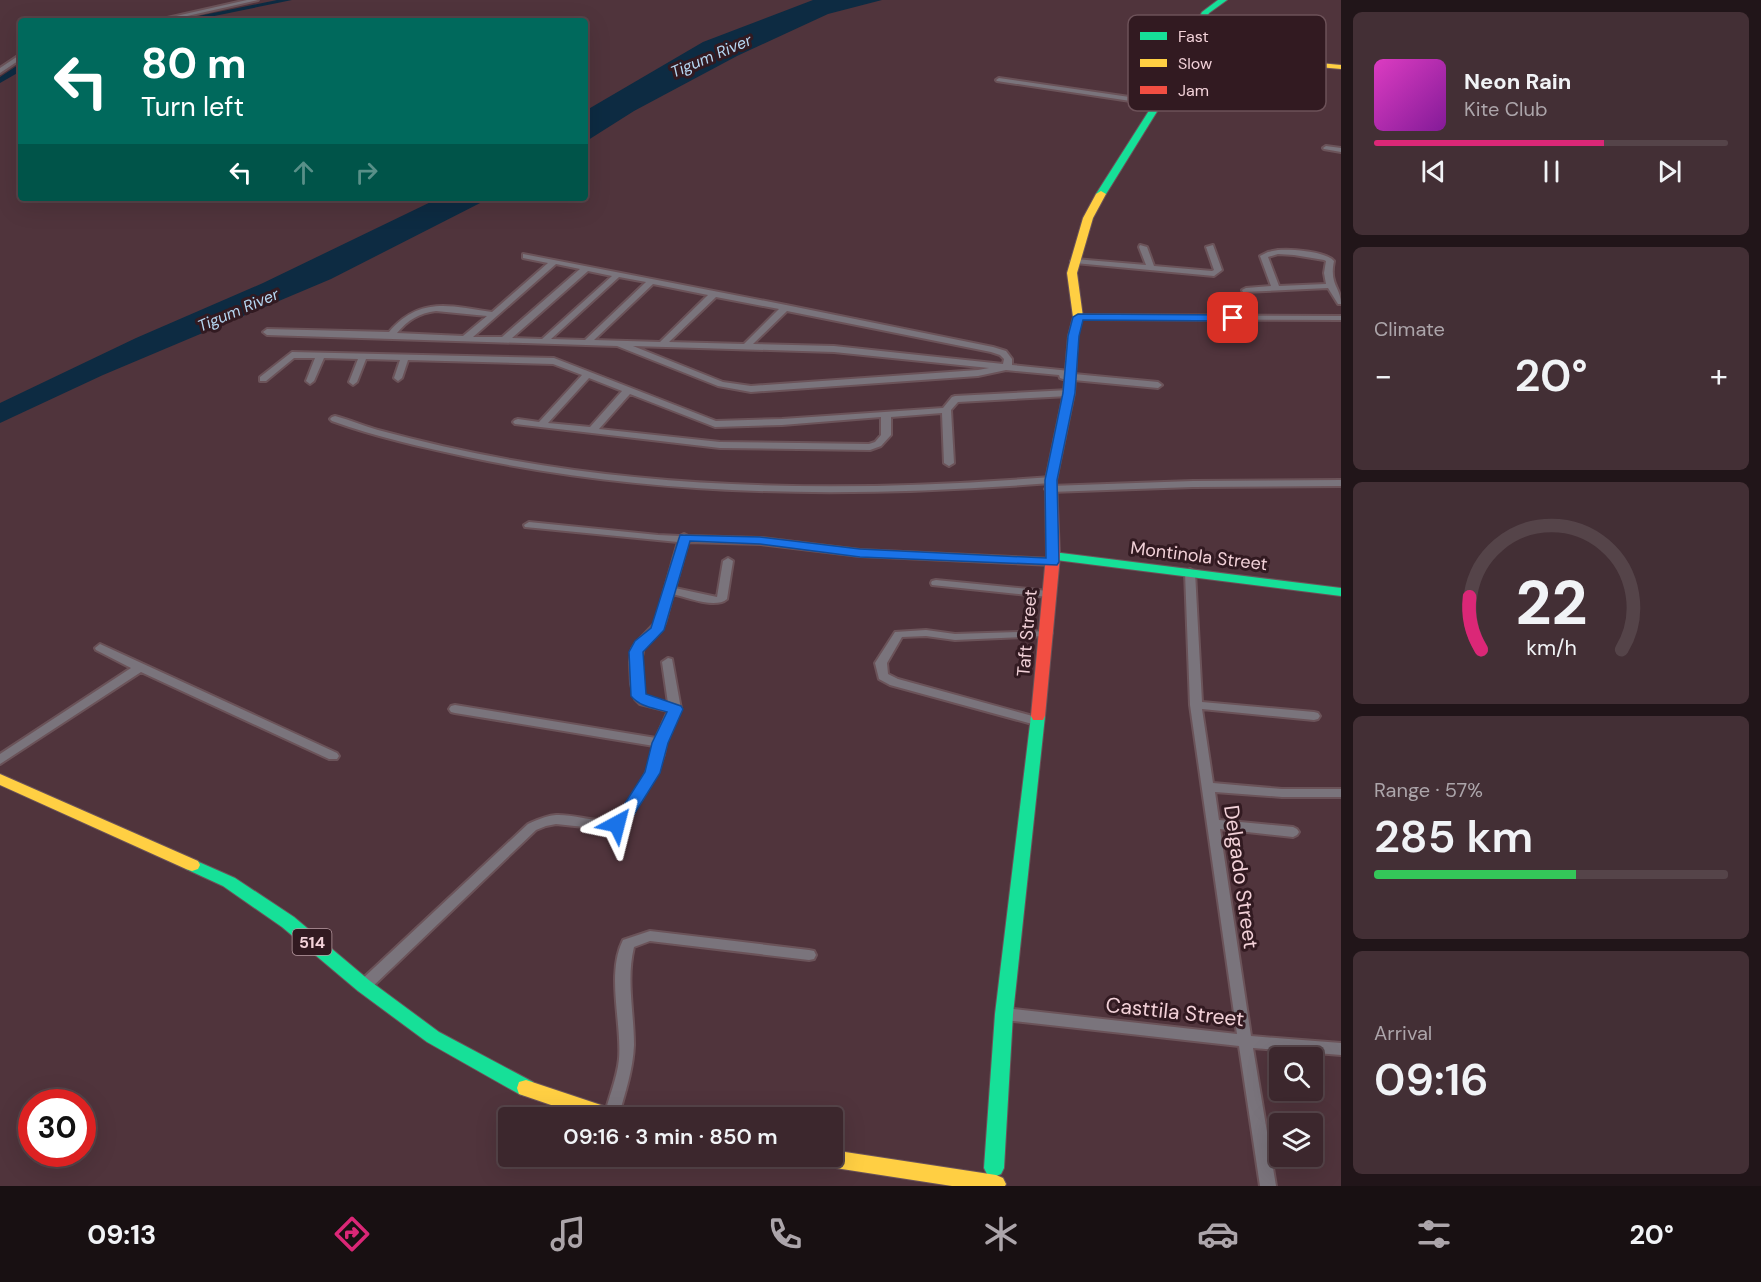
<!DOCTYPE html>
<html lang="en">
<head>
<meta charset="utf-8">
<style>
	body { margin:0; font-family:"DM Sans",sans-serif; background:#432f35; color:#f1f3f6; height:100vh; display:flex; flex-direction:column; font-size:22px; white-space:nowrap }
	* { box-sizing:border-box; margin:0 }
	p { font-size:20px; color:#aca5aa }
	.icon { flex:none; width:33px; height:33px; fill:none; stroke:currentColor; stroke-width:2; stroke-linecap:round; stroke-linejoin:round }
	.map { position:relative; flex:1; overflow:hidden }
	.details { display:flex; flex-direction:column; gap:12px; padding:12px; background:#211519; width:420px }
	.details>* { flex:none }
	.banner { position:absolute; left:18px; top:18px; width:570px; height:183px; border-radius:6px; box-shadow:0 6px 24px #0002,0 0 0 2px #554449; background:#00695c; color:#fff; overflow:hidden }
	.fabs { position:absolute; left:1269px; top:1047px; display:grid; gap:12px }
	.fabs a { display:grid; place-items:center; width:54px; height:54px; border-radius:6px; background:#3c272d; box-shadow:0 6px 24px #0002,0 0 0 2px #554449; font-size:30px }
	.speed { position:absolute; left:18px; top:1089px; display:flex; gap:12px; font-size:30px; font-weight:700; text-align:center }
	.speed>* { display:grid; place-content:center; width:78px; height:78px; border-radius:50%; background:#3c272d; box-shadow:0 6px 24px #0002,0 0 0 2px #554449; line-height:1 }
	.speed .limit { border:9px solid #d22; background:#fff; color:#111 }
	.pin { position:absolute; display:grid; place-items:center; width:51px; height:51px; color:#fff; margin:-26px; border-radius:12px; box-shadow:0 3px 9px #0006 }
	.me { position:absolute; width:66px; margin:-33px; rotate:38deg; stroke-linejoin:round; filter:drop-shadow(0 0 4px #0008) }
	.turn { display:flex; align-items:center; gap:21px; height:126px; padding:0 24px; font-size:27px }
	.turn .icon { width:78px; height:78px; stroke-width:2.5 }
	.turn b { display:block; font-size:42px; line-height:51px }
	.lanes { display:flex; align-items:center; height:57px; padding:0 24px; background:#0003; justify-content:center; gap:30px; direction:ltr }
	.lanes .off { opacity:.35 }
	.big { font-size:45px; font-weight:600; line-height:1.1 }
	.details .widget { flex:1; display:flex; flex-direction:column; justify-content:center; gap:9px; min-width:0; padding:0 21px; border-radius:9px; background:#432f35 }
	.details .dial { align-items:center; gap:0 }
	.dial svg { height:156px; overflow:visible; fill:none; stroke:#554449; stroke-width:7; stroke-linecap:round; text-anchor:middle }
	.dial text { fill:#f1f3f6; stroke:none }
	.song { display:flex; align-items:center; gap:18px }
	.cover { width:72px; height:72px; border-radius:9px; background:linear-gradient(135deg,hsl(310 70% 55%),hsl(290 70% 35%)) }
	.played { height:6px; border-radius:3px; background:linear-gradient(90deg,#db2777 65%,#554449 65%) }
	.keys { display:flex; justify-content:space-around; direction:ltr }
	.heat { display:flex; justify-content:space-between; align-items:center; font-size:33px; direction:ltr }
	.charge { height:9px; border-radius:4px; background:linear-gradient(90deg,#34c759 57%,#554449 0) }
	.trip { position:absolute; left:498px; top:1107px; width:345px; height:60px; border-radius:6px; background:#3c272d; box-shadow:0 6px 24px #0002,0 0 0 2px #554449; font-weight:600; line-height:60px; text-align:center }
	.tab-bar { display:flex; height:96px; justify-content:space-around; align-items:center; background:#181012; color:#aca5aa }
	.tab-bar .icon { width:42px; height:42px }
	.tab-bar .current { color:#db2777 }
	.tab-bar b { font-size:27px; color:#f1f3f6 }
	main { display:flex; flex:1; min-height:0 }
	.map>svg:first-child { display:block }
	.water { fill:#0d2b42 }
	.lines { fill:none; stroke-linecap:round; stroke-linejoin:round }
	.canal { fill:#0d2b42; fill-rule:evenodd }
	.street-casing { stroke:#6b5359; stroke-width:4 }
	.fast-casing { stroke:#6b5359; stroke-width:2 }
	.slow-casing { stroke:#6b5359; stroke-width:2 }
	.jam-casing { stroke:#6b5359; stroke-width:2 }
	.street { fill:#7a747c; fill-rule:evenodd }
	.fast { fill:#16e098; fill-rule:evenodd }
	.slow { fill:#ffcf43; fill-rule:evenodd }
	.jam { fill:#f24e42; fill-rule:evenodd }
	.route { fill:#1a73e8; stroke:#114b97; stroke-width:1.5 }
	.labels { text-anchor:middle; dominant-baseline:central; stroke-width:6; stroke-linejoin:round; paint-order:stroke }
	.far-water-label { font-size:16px; font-style:italic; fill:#b6d7f2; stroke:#321a21 }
	.shield { fill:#321a21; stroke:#b89aa1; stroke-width:1.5 }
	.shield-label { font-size:16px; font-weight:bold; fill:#f2d1d8 }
	.street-label { font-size:18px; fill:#f2d1d8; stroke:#321a21 }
	.near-street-label { font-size:21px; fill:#f2d1d8; stroke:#321a21 }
	.key { fill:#321a21; stroke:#6c5158; stroke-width:1.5 }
	.key-label { font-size:16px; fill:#f2d1d8 }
</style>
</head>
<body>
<main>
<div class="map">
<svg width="1341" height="1186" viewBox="0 0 1341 1186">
	<rect width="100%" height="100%" fill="#50343c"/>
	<path class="water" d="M813,0H882L828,14L737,56L634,111L585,142V111L703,42Z
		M439,198H490L331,279L103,375L0,423V403L136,338L263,283Z"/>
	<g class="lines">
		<path class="canal" d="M277,0H292L190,21H174Z
			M18,65H21V71L0,83V77Z"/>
		<defs>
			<path id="street" d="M247,0H258L165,21H154Z
				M1159,34L1193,38L1196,40L1193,42L1157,37L1156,36Z
				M21,54V59L0,73V68Z
				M999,78L1157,101L1160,103L1157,105L997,81L996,80Z
				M1170,82L1230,92L1299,94L1302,96L1299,98L1230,96L1168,85V83Z
				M1326,146L1341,148V152L1324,149L1323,148Z
				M1140,245L1147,247L1154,266L1212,271L1214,270L1206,247L1213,245L1222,270L1214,276L1075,263L1071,261L1075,259L1146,265L1139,247Z
				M1278,250C1291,249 1325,251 1334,261C1329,285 1341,287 1341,304H1338L1328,288L1243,292L1242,290L1246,288L1271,286L1260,256L1268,252ZM1278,254L1294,255L1324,260L1326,261L1324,273L1326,284L1279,286L1268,257Z
				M523,254L786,305L993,347L1006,351L1012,359V365L1070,371L1074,374L1158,382L1162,385L1158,388L1063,379L1060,378L1059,375L1006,370L978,376L751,392L718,386L617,346L267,335L263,332L267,329L389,332C420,296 450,306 492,312L548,263L523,258ZM556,264L580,269L502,337H473ZM588,271L612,276L542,339L512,338ZM619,277L646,282L585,340L551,339ZM653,284L708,295L660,342L594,340ZM716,297L779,309L744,344L669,342ZM436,311L487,316L463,336L397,333C408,320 419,313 436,311ZM787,311L991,352L1000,355L1004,359L1003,364L834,346L753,344ZM633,346L834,352L989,368L978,370L751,386L723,382Z
				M1075,315L1341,316V320L1078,319H1075Z
				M292,352L554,358L716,421L782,419L943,408L952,397L955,396L1069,390L1073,393L1069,396L958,402L951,410L954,463L949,466L944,463L942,413L891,417V435L881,446L870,450L720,448L515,424L513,422L515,420L518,419L539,422L582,375L553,364L408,360L402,378L398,381L394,378L400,360L366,359L357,382L353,385L349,382L358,359L324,358L314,381L310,384L306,381L315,358H294L266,381H260V377ZM589,378L622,391L590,427L548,423ZM630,394L715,427L782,425L881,417V435L875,442L869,444L720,442L599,429Z
				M335,416C350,420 364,426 378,430C422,442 467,452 511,460C690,492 871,491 1051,477L1056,480L1051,483C856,498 660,498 468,457C422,447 376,437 332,421L330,419L332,417Z
				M1341,480V486L1193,487L1050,492L1045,489L1050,486L1193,481Z
				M529,522L658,535L680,536L684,534L688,536L761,538L860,550L1053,559L1058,562L1053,565L860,556L761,544L688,542L675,588L717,597L723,561L728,558L733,561L727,599C716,609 688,598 673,594L665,623L660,632L644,646L641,662L644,695L648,698L668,703L662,662L668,658L672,659L681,709L666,743L664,754L657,774L627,823L614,828L603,829L556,824L546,826L536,830L369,990L364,992L359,990L357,986L359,982L528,824C537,820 545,816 556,815C577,814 598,825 619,817C634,795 650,773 654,746L455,713L451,712L449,709L451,706L455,705L656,738L668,711L640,704L635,699L631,684L630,662L632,649L635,644L655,623L678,542L525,527L524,525Z
				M1190,569L1195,572L1202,702L1314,712L1318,713L1320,716L1318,719L1314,720L1202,709L1213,783L1282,789H1341V797H1282L1215,792L1219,820L1293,827L1297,829L1299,832L1297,835L1293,837L1220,829L1251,1036L1341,1043V1055L1253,1048L1276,1186H1260L1239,1046L1004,1020L999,1018L997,1014L999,1010L1004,1008L1237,1034L1190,705L1185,572Z
				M936,580L1048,591L1053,594L1048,597L932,585L931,583L932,581Z
				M926,630L955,634L1051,631L1052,633L1047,636L955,640L926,636L902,637L887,663L888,674L898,679L1040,718L1042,721L1040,724L1036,725L890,685L879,679L875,663L895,632Z
				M100,644L337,753L339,756L337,759H329L141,672L0,764V754L131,668L96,650L95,648Z
				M650,931L809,950L814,951L816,955L814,959L809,960L650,941L634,947C626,980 634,1012 634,1045C633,1070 625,1093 618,1118H604C608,1098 617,1080 619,1059C622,1023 606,974 623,940Z"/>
			<path id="fast" d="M1218,0H1227L1209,13L1174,84L1106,194L1098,196L1096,194L1166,84L1202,12Z
				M1053,552L1341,588V596L1048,559L1046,556Z
				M1038,711L1043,712L1045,716L1013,1014L1004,1168L1001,1174L994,1177L987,1174L984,1168L995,1014L1031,716L1033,712Z
				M192,859L235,878L294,917L370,981L439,1032L533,1082L535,1088L533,1094L526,1096L519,1094L427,1042L358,991L282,927L223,886L186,869L184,865L186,861Z"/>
			<path id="slow" d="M1186,51L1341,65V69L1183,55L1182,53Z
				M1101,191L1106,194L1093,218L1077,273L1083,317L1078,336L1075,393L1063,451L1057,455L1051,451L1063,393L1068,336L1073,317L1067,273L1083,218L1096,194Z
				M0,774L198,861L200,865L198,869L192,871L186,869L0,785Z
				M526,1080L622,1112L624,1118H589L519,1094L517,1088L519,1082Z
				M832,1150L996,1175L1003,1178L1006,1184L1005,1186H952L816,1165L809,1162L806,1156H832Z"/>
			<path id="jam" d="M1057,447L1063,451L1057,480L1060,556L1045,716L1043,720H1033L1031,716L1046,556L1045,480L1051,451Z"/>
		</defs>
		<use href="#street" class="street-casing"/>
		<use href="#fast" class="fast-casing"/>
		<use href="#slow" class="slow-casing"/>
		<use href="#jam" class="jam-casing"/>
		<use href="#street" class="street"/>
		<use href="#fast" class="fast"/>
		<use href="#slow" class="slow"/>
		<use href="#jam" class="jam"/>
	</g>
	<path class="route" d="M1078,314L1233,315L1238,318L1233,321L1083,320L1079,336L1075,393L1057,480L1059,562L1057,565L860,557L760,544L690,541L664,630L643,652L646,694L681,706L683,709L668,743L660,773L628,824L617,830L611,828L609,824L617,816L645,772L652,743L667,712C654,708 640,707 631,696L629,652L635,641L651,628L680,535L760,537L860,549L1046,558L1045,480L1063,393L1068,336L1073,317Z"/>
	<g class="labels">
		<g class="far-water-label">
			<text transform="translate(711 56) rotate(-23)">Tigum River</text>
			<text transform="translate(238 310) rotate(-23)">Tigum River</text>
		</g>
		<rect class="shield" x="292.5" y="929" width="39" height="26" rx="4.5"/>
		<g class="shield-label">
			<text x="312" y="942">514</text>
		</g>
		<g class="street-label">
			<text transform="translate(1199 556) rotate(7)">Montinola Street</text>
			<text transform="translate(1027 633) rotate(-85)">Taft Street</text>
		</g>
		<g class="near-street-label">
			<text transform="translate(1241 877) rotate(82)">Delgado Street</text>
			<text transform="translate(1175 1012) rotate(6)">Casttila Street</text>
		</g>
	</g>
	<rect x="1128" y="15" width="198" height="96" rx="9" class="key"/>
	<rect x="1140" y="32" width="27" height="8" fill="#16e098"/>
	<rect x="1140" y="59" width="27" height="8" fill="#ffcf43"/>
	<rect x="1140" y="86" width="27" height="8" fill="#f24e42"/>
	<g class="key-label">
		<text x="1178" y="42">Fast</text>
		<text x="1178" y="69">Slow</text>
		<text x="1178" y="96">Jam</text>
	</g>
</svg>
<div class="fabs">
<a><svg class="icon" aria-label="search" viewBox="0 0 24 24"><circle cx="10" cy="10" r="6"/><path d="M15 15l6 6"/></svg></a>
<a><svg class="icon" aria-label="layers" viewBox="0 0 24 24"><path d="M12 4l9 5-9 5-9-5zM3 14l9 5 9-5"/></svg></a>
</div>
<div class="speed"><div class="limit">30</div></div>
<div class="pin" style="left:1233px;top:318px;background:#d93025"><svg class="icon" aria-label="arrive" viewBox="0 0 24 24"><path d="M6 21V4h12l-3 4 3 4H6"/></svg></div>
<svg class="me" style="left:617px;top:824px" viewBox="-20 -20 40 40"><path d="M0-17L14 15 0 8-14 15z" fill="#1a73e8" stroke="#fff" stroke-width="4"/></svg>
<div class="trip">09:16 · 3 min · 850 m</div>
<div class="banner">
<div class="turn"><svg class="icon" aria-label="left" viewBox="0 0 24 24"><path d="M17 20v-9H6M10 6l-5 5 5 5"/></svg><div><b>80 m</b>Turn left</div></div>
<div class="lanes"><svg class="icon" aria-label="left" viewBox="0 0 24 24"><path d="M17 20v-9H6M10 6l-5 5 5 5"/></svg><svg class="icon off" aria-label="ahead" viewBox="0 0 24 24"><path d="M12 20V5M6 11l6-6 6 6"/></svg><svg class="icon off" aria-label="right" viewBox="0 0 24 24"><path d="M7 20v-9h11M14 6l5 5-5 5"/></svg></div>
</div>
</div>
<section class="details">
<div class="widget">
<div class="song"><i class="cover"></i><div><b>Neon Rain</b><p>Kite Club</p></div></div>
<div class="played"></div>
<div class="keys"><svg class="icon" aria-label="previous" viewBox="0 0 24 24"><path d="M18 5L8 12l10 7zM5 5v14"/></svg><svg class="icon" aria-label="pause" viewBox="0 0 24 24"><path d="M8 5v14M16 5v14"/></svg><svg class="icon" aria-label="next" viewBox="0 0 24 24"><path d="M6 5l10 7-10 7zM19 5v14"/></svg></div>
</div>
<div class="widget"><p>Climate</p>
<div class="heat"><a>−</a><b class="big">20°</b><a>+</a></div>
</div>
<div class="widget dial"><svg viewBox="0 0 100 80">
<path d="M14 69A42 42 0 1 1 86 69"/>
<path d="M14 69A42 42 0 0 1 8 42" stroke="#db2777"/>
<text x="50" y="56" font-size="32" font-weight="700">22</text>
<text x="50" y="72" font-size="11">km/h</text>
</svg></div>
<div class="widget"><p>Range · 57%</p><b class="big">285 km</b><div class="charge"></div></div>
<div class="widget"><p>Arrival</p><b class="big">09:16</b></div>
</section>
</main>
<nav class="tab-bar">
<b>09:13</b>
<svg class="icon current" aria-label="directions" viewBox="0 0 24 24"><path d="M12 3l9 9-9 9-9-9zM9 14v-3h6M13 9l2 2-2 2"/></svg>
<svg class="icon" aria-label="music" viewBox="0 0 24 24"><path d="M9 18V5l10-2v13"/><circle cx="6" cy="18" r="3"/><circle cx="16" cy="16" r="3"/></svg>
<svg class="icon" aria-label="phone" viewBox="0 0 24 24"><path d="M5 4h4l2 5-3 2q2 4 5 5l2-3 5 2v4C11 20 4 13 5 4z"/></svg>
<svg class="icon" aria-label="climate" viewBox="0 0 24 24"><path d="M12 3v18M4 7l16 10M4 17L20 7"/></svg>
<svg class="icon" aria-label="car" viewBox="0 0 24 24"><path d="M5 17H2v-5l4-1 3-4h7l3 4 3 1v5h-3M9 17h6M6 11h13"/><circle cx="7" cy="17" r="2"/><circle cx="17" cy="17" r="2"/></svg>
<svg class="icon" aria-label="filters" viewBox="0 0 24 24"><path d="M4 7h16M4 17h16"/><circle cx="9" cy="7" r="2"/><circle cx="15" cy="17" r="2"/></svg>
<b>20°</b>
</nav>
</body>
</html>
